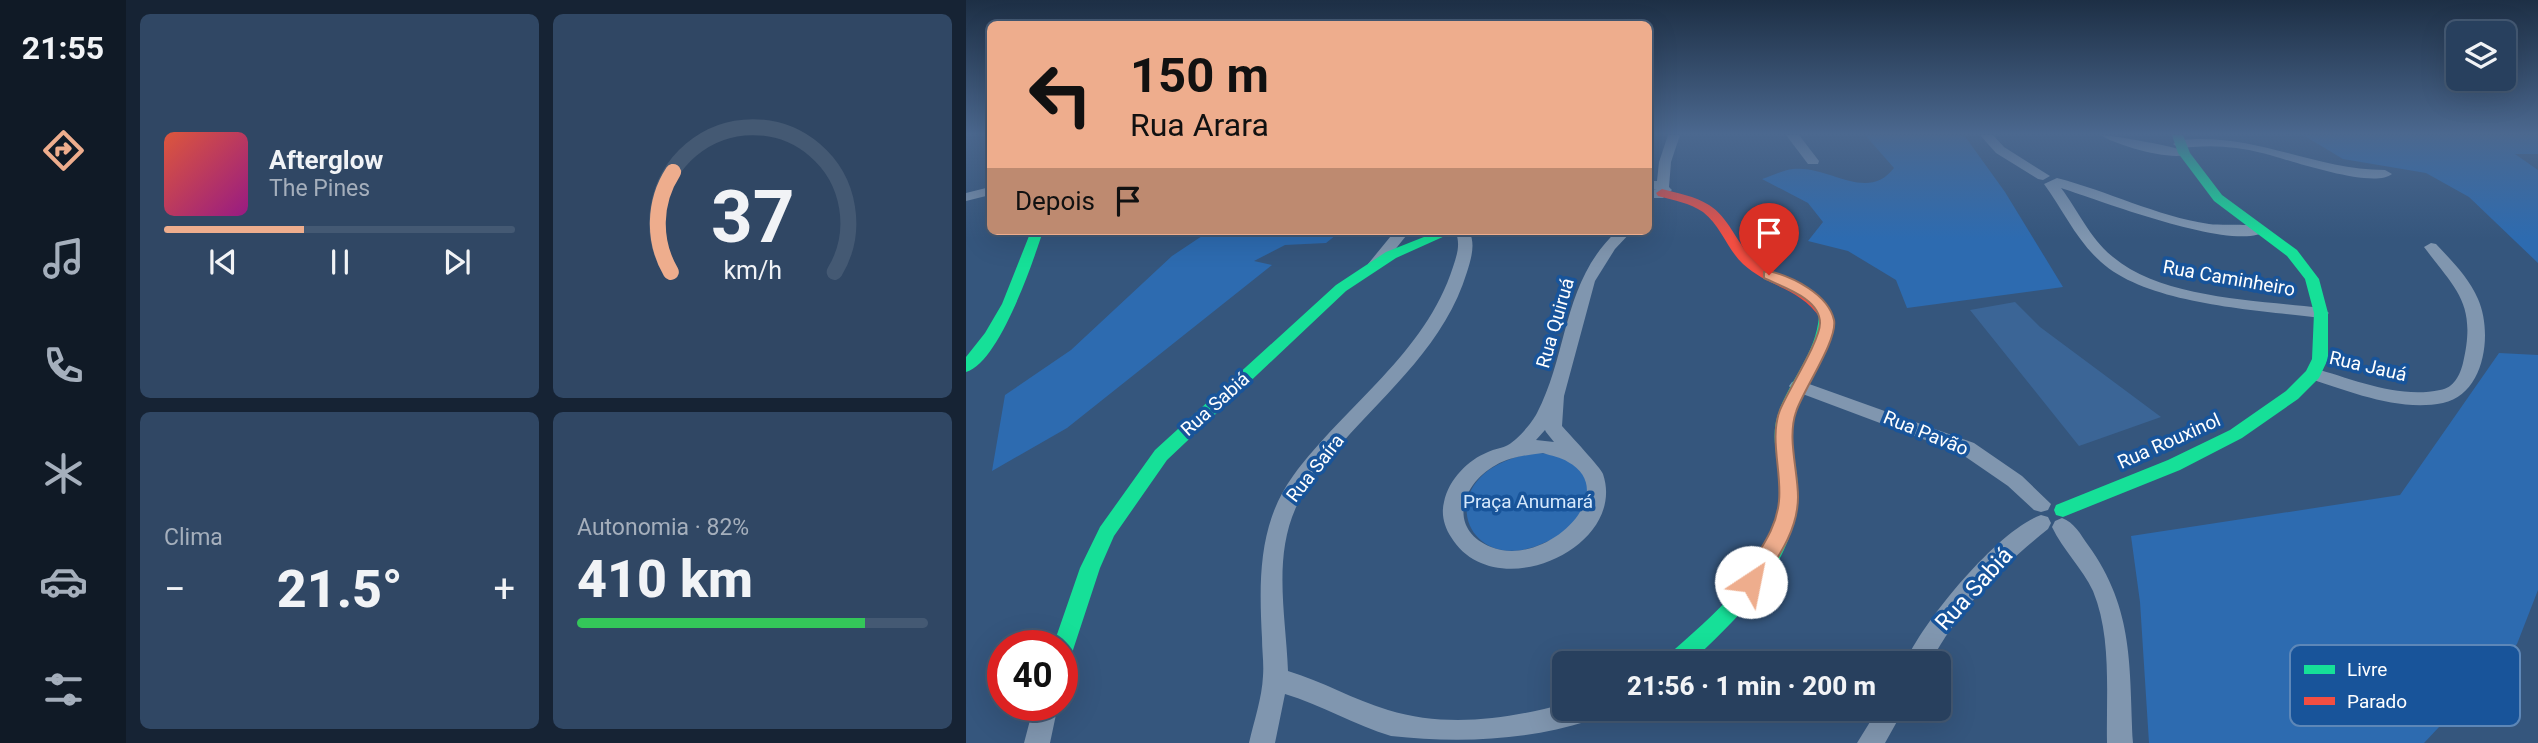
<!DOCTYPE html>
<html lang="pt">
<head>
<meta charset="utf-8">
<style>
	body { margin:0; font-family:Roboto,sans-serif; background:#304764; color:#f1f3f6; height:100vh; display:flex; flex-direction:column; font-size:26px; white-space:nowrap }
	* { box-sizing:border-box; margin:0 }
	p { font-size:23px; color:#a5afbc }
	.icon { flex:none; width:38px; height:38px; fill:none; stroke:currentColor; stroke-width:2; stroke-linecap:round; stroke-linejoin:round }
	.map { position:relative; flex:1; overflow:hidden }
	.sheet { display:flex; flex-direction:column; gap:14px; padding:14px; background:#162334; width:840px }
	.sheet>* { flex:none }
	.guide { position:absolute; left:21px; top:21px; width:665px; height:214px; border-radius:10px; box-shadow:0 7px 28px #0002,0 0 0 2px #445973; background:#eead8d; color:#111; overflow:hidden }
	.tools { position:absolute; left:1480px; top:21px; display:grid; gap:14px }
	.tools a { display:grid; place-items:center; width:70px; height:70px; border-radius:10px; background:#28405e; box-shadow:0 7px 28px #0002,0 0 0 2px #445973; font-size:35px }
	.speed { position:absolute; left:21px; top:630px; display:flex; gap:14px; font-size:35px; font-weight:700; text-align:center }
	.speed>* { display:grid; place-content:center; width:91px; height:91px; border-radius:50%; background:#28405e; box-shadow:0 7px 28px #0002,0 0 0 2px #445973; line-height:1 }
	.speed .limit { border:10px solid #d22; background:#fff; color:#111 }
	.pin { position:absolute; display:grid; place-items:center; width:60px; height:60px; color:#fff; margin:-72px -30px; border-radius:50% 50% 50% 0; rotate:-45deg; box-shadow:0 0 7px #0007 }
	.pin .icon { rotate:45deg }
	.me { position:absolute; width:77px; margin:-38px; rotate:34deg; stroke-linejoin:round; filter:drop-shadow(0 0 5px #0008) }
	.turn { display:flex; align-items:center; gap:24px; height:147px; padding:0 28px; font-size:32px }
	.turn .icon { width:91px; height:91px; stroke-width:2.5 }
	.turn b { display:block; font-size:49px; line-height:60px }
	.then { display:flex; align-items:center; height:66px; padding:0 28px; background:#0003; gap:14px; font-size:26px }
	.big { font-size:52px; font-weight:800; line-height:1.1 }
	.sheet .card { flex:1; display:flex; flex-direction:column; justify-content:center; gap:10px; min-width:0; padding:0 24px; border-radius:10px; background:#304764 }
	.sheet .dial { align-items:center; gap:0 }
	.dial svg { height:182px; overflow:visible; fill:none; stroke:#445973; stroke-width:7; stroke-linecap:round; text-anchor:middle }
	.dial text { fill:#f1f3f6; stroke:none }
	.song { display:flex; align-items:center; gap:21px }
	.cover { width:84px; height:84px; border-radius:10px; background:linear-gradient(135deg,hsl(10 70% 55%),hsl(310 70% 35%)) }
	.played { height:7px; border-radius:4px; background:linear-gradient(90deg,#eead8d 40%,#445973 40%) }
	.keys { display:flex; justify-content:space-around; direction:ltr }
	.heat { display:flex; justify-content:space-between; align-items:center; font-size:38px; direction:ltr }
	.charge { height:10px; border-radius:5px; background:linear-gradient(90deg,#34c759 82%,#445973 0) }
	.sheet .tiles { flex:1; display:grid; gap:14px; grid-template-columns:repeat(2,1fr) }
	.trip { position:absolute; left:586px; top:651px; width:399px; height:70px; border-radius:10px; background:#28405e; box-shadow:0 7px 28px #0002,0 0 0 2px #445973; font-weight:800; line-height:70px; text-align:center }
	main { display:flex; flex:1; min-height:0 }
	.dock { display:flex; flex-direction:column; width:126px; justify-content:space-around; align-items:center; background:#101a26; color:#a5afbc }
	.dock .icon { width:49px; height:49px }
	.dock .on { color:#eead8d }
	.dock b { font-size:32px; color:#f1f3f6 }
	.map>svg:first-child { display:block }
	.green { fill:#2d6bb0 }
	.water { fill:#3b6596 }
	.lines { fill:none; stroke-linecap:round; stroke-linejoin:round }
	.street { fill:#8096af; fill-rule:evenodd }
	.fast { fill:#16e098; fill-rule:evenodd }
	.jam { fill:#f24e42; fill-rule:evenodd }
	.route { fill:#eead8d; stroke:#9b705c; stroke-width:2 }
	.labels { text-anchor:middle; dominant-baseline:central; stroke-width:7; stroke-linejoin:round; paint-order:stroke }
	.street-label { font-size:19px; fill:#fff; stroke:#18549a }
	.park-label { font-size:19px; fill:#d5e8fc; stroke:#18549a }
	.near-street-label { font-size:23px; fill:#fff; stroke:#18549a }
	.key { fill:#18549a; stroke:#5d87b8; stroke-width:2 }
	.key-label { font-size:19px; fill:#fff }
</style>
</head>
<body>
<main>
<nav class="dock">
<b>21:55</b>
<svg class="icon on" aria-label="directions" viewBox="0 0 24 24"><path d="M12 3l9 9-9 9-9-9zM9 14v-3h6M13 9l2 2-2 2"/></svg>
<svg class="icon" aria-label="music" viewBox="0 0 24 24"><path d="M9 18V5l10-2v13"/><circle cx="6" cy="18" r="3"/><circle cx="16" cy="16" r="3"/></svg>
<svg class="icon" aria-label="phone" viewBox="0 0 24 24"><path d="M5 4h4l2 5-3 2q2 4 5 5l2-3 5 2v4C11 20 4 13 5 4z"/></svg>
<svg class="icon" aria-label="climate" viewBox="0 0 24 24"><path d="M12 3v18M4 7l16 10M4 17L20 7"/></svg>
<svg class="icon" aria-label="car" viewBox="0 0 24 24"><path d="M5 17H2v-5l4-1 3-4h7l3 4 3 1v5h-3M9 17h6M6 11h13"/><circle cx="7" cy="17" r="2"/><circle cx="17" cy="17" r="2"/></svg>
<svg class="icon" aria-label="filters" viewBox="0 0 24 24"><path d="M4 7h16M4 17h16"/><circle cx="9" cy="7" r="2"/><circle cx="15" cy="17" r="2"/></svg>
</nav>
<section class="sheet">
<div class="tiles">
<div class="card">
<div class="song"><i class="cover"></i><div><b>Afterglow</b><p>The Pines</p></div></div>
<div class="played"></div>
<div class="keys"><svg class="icon" aria-label="previous" viewBox="0 0 24 24"><path d="M18 5L8 12l10 7zM5 5v14"/></svg><svg class="icon" aria-label="pause" viewBox="0 0 24 24"><path d="M8 5v14M16 5v14"/></svg><svg class="icon" aria-label="next" viewBox="0 0 24 24"><path d="M6 5l10 7-10 7zM19 5v14"/></svg></div>
</div>
<div class="card dial"><svg viewBox="0 0 100 80">
<path d="M14 69A42 42 0 1 1 86 69"/>
<path d="M14 69A42 42 0 0 1 15 25" stroke="#eead8d"/>
<text x="50" y="56" font-size="32" font-weight="700">37</text>
<text x="50" y="72" font-size="11">km/h</text>
</svg></div>
<div class="card"><p>Clima</p>
<div class="heat"><a>−</a><b class="big">21.5°</b><a>+</a></div>
</div>
<div class="card"><p>Autonomia · 82%</p><b class="big">410 km</b><div class="charge"></div></div>
</div>
</section>
<div class="map">
<svg width="1572" height="743" viewBox="0 0 1572 743">
	<rect width="100%" height="100%" fill="#35567d"/>
	<path class="green" d="M899,135H998L1039,192L1097,287L941,308L930,280L882,251L842,241L857,222L842,203L796,179C806,176 817,170 827,169C863,165 901,203 928,168Z
		M1337,135H1572V154H1549L1572,170V263L1503,197L1460,173L1377,159Z
		M237,231H375L360,243L319,245L288,261L306,265L101,428L26,471L39,395L105,350L206,256L236,236Z
		M1533,353L1572,355V590L1551,644L1458,743H1183L1174,602L1165,536L1434,495Z
		M571,453L590,454L617,470L625,498C619,508 613,524 605,530C598,536 588,539 580,542C496,583 458,468 571,453Z"/>
	<path class="water" d="M1049,302L1074,327L1195,417L1113,446L1004,310Z"/>
	<g class="lines">
		<path class="street" d="M702,135H714L705,162L703,187L706,190L697,198H682V190L691,189H682V181H691L693,162Z
			M820,135H833L853,161L852,164H842Z
			M1014,135H1027L1038,147L1084,176L1077,180L1072,179L1030,153Z
			M1135,135C1146,135 1218,148 1224,153C1211,163 1148,145 1135,135Z
			M1230,139C1296,137 1354,170 1419,170L1426,174C1407,190 1321,159 1296,153C1273,147 1250,145 1227,147C1219,147 1213,149 1207,144L1213,140Z
			M1091,178C1142,191 1190,216 1243,224C1257,226 1293,222 1301,230C1274,255 1130,199 1095,188C1112,210 1124,239 1147,257C1197,299 1292,300 1355,308L1363,313L1355,318C1293,310 1182,305 1135,262C1111,241 1097,210 1078,184Z
			M24,187V195L0,201V193Z
			M429,231H444L415,267H405L402,264Z
			M489,231H503C510,244 505,259 501,272C480,342 423,390 376,443C360,461 343,481 332,503C306,556 320,615 322,671C356,681 388,700 422,710C481,728 541,719 598,704V709H634L631,718L622,721C559,741 490,743 425,736C388,725 356,705 319,694L309,743H283C288,721 296,698 297,676C298,663 296,651 296,638C293,581 292,524 327,476C380,404 459,354 487,267C491,255 495,243 489,231Z
			M651,231H666L649,249L629,281L598,396L596,426C604,435 635,468 637,474C662,548 528,608 485,537C478,526 475,514 478,502C483,479 502,460 522,452C528,449 537,448 542,445C552,439 566,423 571,413C603,352 596,282 651,231ZM579,430L580,432L588,442L570,440ZM577,453C585,456 595,457 602,462C657,492 580,569 525,547C481,529 495,484 530,465C544,457 561,455 577,453Z
			M1465,243L1470,244C1486,261 1503,278 1512,299C1527,333 1519,394 1477,403C1432,412 1383,391 1341,378L1338,374L1347,368C1387,379 1432,399 1474,390C1488,388 1494,375 1497,363C1511,303 1490,290 1458,247Z
			M832,380L1008,443L1056,476L1085,504L1082,510L1075,512L1068,510L1042,486L994,453L826,390L823,386L826,382Z
			M1075,515L1082,517L1085,523L1082,529C1035,567 993,609 964,663H939C956,622 1033,529 1075,515Z
			M1096,518C1108,522 1115,535 1122,545C1169,610 1163,668 1167,743H1141C1140,694 1146,637 1127,591C1116,568 1097,550 1086,527L1089,521Z
			M68,705H92L84,743H58Z
			M912,709H938L919,743H891Z"/>
		<path class="fast" d="M1206,135H1217L1224,153L1256,195L1331,250L1353,279L1362,313V359L1353,378L1332,399L1276,438L1214,470L1097,517L1090,515L1088,510L1090,505L1202,460L1264,430L1320,391L1340,371L1346,359L1348,313L1339,279L1321,256L1248,201L1212,153Z
			M65,231H77C67,262 33,363 0,372V357L19,333L36,304Z
			M473,231H490L430,258L380,291L201,460L148,536L134,568L107,650L103,657L96,660V646H87L114,568L134,527L189,450L370,285L420,252Z
			M860,311L867,316C866,355 838,380 828,415C821,442 833,468 832,495C828,566 772,618 724,663H698L701,656C750,613 811,563 814,493C815,467 803,440 812,414C824,379 850,354 853,316Z"/>
		<path class="jam" d="M696,189C711,193 729,196 743,205C764,218 770,244 788,259C817,284 845,279 867,316L865,319H855C834,287 803,288 777,264C761,249 755,226 737,212C724,203 707,200 692,196L690,193Z"/>
	</g>
	<linearGradient id="sky" x2="0" y2="1"><stop stop-color="#1d2f45"/><stop offset="0.56" stop-color="#4b688f"/><stop offset="1" stop-color="#4b688f" stop-opacity="0"/></linearGradient>
	<rect width="1572" height="239" fill="url(#sky)"/>
	<path class="route" d="M803,271C827,277 862,294 868,320C872,340 837,390 830,412C821,438 832,470 832,497C832,532 810,560 792,588L785,591L778,588L775,582C789,554 810,534 813,501C816,472 803,438 814,410C822,390 854,341 854,323C854,298 816,287 798,278V272Z"/>
	<g class="labels">
		<g class="street-label">
			<text transform="translate(1263 278) rotate(10)">Rua Caminheiro</text>
			<text transform="translate(589 323) rotate(-74)">Rua Quiruá</text>
			<text transform="translate(1402 366) rotate(13)">Rua Jauá</text>
			<text transform="translate(249 404) rotate(-42)">Rua Sabiá</text>
			<text transform="translate(960 433) rotate(22)">Rua Pavão</text>
			<text transform="translate(1203 441) rotate(-24)">Rua Rouxinol</text>
			<text transform="translate(349 468) rotate(-52)">Rua Saíra</text>
		</g>
		<g class="park-label">
			<text x="562" y="501">Praça Anumará</text>
		</g>
		<g class="near-street-label">
			<text transform="translate(1008 589) rotate(-48)">Rua Sabiá</text>
		</g>
	</g>
	<rect x="1324" y="645" width="230" height="81" rx="10" class="key"/>
	<rect x="1338" y="665" width="31" height="9" fill="#16e098"/>
	<rect x="1338" y="697" width="31" height="8" fill="#f24e42"/>
	<g class="key-label">
		<text x="1381" y="676">Livre</text>
		<text x="1381" y="708">Parado</text>
	</g>
</svg>
<div class="tools">
<a><svg class="icon" aria-label="layers" viewBox="0 0 24 24"><path d="M12 4l9 5-9 5-9-5zM3 14l9 5 9-5"/></svg></a>
</div>
<div class="speed"><div class="limit">40</div></div>
<div class="pin" style="left:803px;top:275px;background:#d93025"><svg class="icon" aria-label="arrive" viewBox="0 0 24 24"><path d="M6 21V4h12l-3 4 3 4H6"/></svg></div>
<svg class="me" style="left:785px;top:582px" viewBox="-20 -20 40 40"><circle r="19" fill="#fff"/><path d="M0-13L10 11 0 6-10 11z" fill="#eead8d"/></svg>
<div class="trip">21:56 · 1 min · 200 m</div>
<div class="guide">
<div class="turn"><svg class="icon" aria-label="left" viewBox="0 0 24 24"><path d="M17 20v-9H6M10 6l-5 5 5 5"/></svg><div><b>150 m</b>Rua Arara</div></div>
<div class="then">Depois<svg class="icon" aria-label="arrive" viewBox="0 0 24 24"><path d="M6 21V4h12l-3 4 3 4H6"/></svg></div>
</div>
</div>
</main>
</body>
</html>
